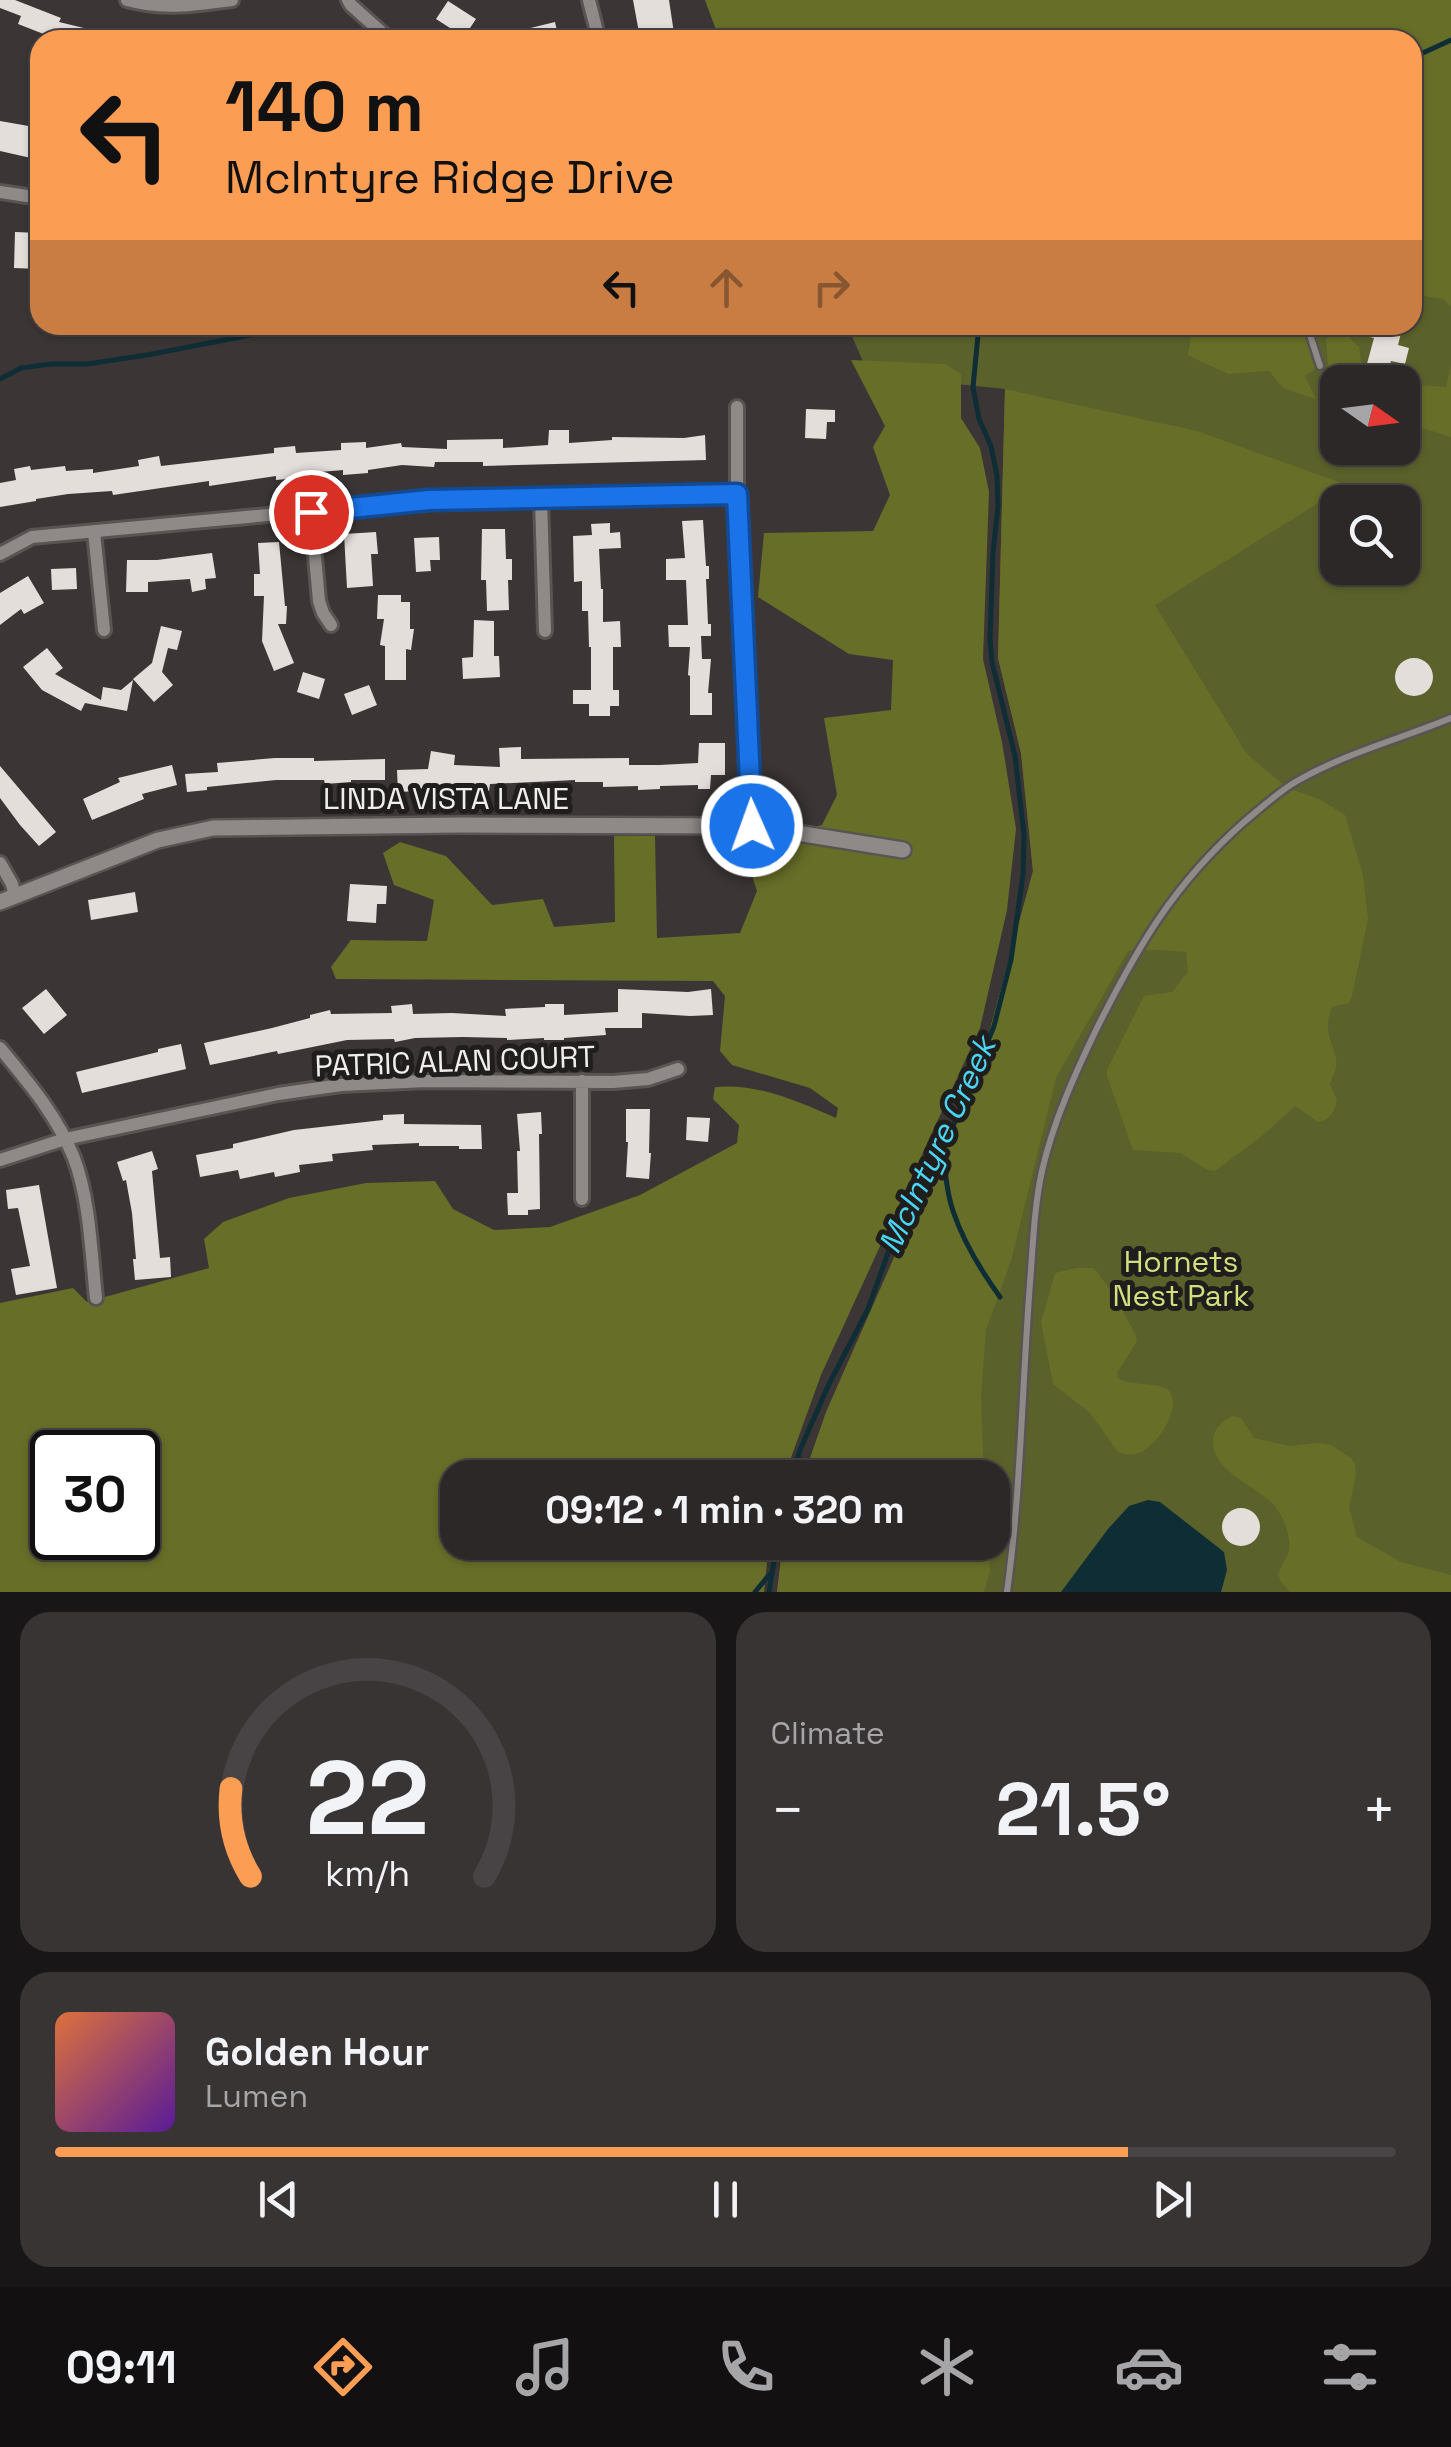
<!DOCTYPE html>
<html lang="en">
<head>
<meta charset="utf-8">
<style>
	body { margin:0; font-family:"Space Grotesk",sans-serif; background:#383434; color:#f1f3f6; height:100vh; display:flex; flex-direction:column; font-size:38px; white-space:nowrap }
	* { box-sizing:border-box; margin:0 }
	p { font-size:32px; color:#a6a6a8 }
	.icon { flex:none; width:55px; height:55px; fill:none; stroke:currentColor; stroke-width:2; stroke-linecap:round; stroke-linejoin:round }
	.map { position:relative; height:1592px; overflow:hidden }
	.sheet { display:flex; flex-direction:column; gap:20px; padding:20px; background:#181616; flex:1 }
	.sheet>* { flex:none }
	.hud { position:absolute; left:30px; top:30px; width:1392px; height:305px; border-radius:30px; box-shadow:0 2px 8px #0004,0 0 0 2px #484445; background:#fc9d54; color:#111; overflow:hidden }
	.needle { width:65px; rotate:104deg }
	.buttons { position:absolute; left:1320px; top:365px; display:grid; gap:20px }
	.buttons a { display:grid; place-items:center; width:100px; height:100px; border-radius:20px; background:#2c2828; box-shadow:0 2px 8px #0004,0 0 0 2px #484445; font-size:50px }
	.speed { position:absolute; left:30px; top:1430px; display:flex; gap:20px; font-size:50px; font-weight:700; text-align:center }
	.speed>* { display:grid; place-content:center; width:130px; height:130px; border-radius:50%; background:#2c2828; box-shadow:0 2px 8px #0004,0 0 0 2px #484445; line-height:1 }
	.speed .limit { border:5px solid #111; border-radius:15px; background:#fff; color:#111 }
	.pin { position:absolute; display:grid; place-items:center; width:85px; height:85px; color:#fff; margin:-42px; border:5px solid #fff; border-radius:50%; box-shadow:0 2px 10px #0007 }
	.me { position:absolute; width:110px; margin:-55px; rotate:358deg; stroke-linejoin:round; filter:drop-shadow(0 0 8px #0008) }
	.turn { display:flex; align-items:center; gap:35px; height:210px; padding:0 30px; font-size:45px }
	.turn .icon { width:130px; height:130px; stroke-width:2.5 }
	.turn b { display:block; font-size:70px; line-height:85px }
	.lanes { display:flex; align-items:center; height:95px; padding:0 30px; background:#0003; justify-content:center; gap:50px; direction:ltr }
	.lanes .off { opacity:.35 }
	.big { font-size:75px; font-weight:600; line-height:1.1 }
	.sheet .widget { flex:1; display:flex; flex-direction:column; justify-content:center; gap:15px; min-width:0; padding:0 35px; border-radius:30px; background:#383434 }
	.sheet .dial { align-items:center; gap:0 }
	.dial svg { height:260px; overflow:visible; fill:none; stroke:#484445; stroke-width:7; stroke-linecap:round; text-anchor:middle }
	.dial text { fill:#f1f3f6; stroke:none }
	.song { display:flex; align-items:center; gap:30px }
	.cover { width:120px; height:120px; border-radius:15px; background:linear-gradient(135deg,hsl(20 70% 55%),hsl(270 70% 35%)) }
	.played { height:10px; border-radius:5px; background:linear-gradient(90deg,#fc9d54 80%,#484445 80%) }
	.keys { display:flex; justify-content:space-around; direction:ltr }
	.heat { display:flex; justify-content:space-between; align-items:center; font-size:55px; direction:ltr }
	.sheet .tiles { flex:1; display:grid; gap:20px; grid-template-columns:1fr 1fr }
	.widget:last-child { grid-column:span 2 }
	.trip { position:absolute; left:440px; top:1460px; width:570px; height:100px; border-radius:30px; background:#2c2828; box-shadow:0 2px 8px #0004,0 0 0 2px #484445; font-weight:600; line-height:100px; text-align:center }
	.tabs { display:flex; height:160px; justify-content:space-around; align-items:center; background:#121010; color:#a6a6a8 }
	.tabs .icon { width:70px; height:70px }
	.tabs .selected { color:#fc9d54 }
	.tabs b { font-size:45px; color:#f1f3f6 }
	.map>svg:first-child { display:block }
	.green { fill:#5b612a; fill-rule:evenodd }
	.forest { fill:#676e28; fill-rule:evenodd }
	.water { fill:#0f2d34 }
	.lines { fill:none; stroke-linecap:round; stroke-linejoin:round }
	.stream { stroke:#0f2d34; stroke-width:5 }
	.building { fill:#e4dedb }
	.service-casing { stroke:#585452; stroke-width:11 }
	.minor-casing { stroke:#585452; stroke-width:18 }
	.tertiary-casing { stroke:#585452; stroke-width:20 }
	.service { stroke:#8f8a88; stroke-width:6 }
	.minor { stroke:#8f8a88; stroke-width:12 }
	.tertiary { stroke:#8f8a88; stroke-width:15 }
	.route-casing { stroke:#114b97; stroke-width:25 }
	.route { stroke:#1a73e8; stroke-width:18 }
	.labels { text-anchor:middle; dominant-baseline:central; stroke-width:10; stroke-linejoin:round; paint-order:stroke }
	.street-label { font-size:30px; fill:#f0edec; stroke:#201e1d }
	.park-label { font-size:30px; fill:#d3df7c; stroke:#201e1d }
	.water-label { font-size:32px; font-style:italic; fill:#4ad5f4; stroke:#201e1d }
</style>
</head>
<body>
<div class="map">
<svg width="1451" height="1592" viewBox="0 0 1451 1592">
	<rect width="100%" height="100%" fill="#3b3635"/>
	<path class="green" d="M705,0H1451V1592H777L783,1543L992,1542V1478L803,1477L983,1055L1033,871L1021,753L998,658L1005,389L869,375L847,325H1412V40H720ZM1338,382H1402V448H1338ZM1338,502H1402V568H1338Z"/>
	<path class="forest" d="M705,0H1451V307L1443,299L1413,294L1412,40H720Z
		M1193,325H1309L1305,335L1315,369L1305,376L1316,399L1283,388L1269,371L1228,374L1188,355Z
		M1340,328L1359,347L1363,374L1391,382H1341L1328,365L1326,339Z
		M851,360L945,364L961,374V418L980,448L989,492L983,659L1002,742L1016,829L1007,910L980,1028L821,1375L784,1477L458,1478V1542L769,1543L764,1592H0V1303L73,1288L87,1302L209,1268L204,1239L223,1222L289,1198L366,1183L435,1181L453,1209L494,1230L550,1227L640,1195L737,1143L739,1125L713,1099L715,1087C758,1083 797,1101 836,1118L838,1108L810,1088L732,1065L720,1051L725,996L713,981L336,979L331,967L351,940L427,941L434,900L394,885L383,853L400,842L446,856L492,905L543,899L554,927L615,922L614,836H655L657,938L740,933L757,891L746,858L752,841L822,825L837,795L824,718L891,710L893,660L849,654L758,597L764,533L873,531L890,495L873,447L885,426ZM52,1452H138V1538H52Z
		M1451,366V437L1403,422V384L1446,387Z
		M1005,389L1197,431L1347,485L1155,605L1247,754L1286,787L1321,800L1345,815L1363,875L1368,919L1352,996L1349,1003L1332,1007C1320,1038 1339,1046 1336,1067C1335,1073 1331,1078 1330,1084L1337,1100C1335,1110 1330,1121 1318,1122L1295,1106L1262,1136L1215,1171L1208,1170L1180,1153L1133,1150L1107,1076V1070L1144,996L1172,992L1188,972L1186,952L1159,950L1128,951L1056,1078L1011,1261L986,1330L981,1398L984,1477L803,1478L826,1412L983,1055L1033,871L1021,753L998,658Z
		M1076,1268H1094L1117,1299L1136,1336L1137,1341L1117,1373L1118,1378C1131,1387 1163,1381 1170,1392C1181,1410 1158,1444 1141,1452C1133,1456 1126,1455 1118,1452L1090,1413L1053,1384L1041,1322L1055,1273Z
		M1232,1416L1241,1418L1254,1438L1290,1446L1318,1443L1331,1445L1351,1458L1355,1464L1356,1475L1349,1507L1357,1537L1401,1562L1451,1575V1592H1291C1285,1587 1281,1583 1278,1575C1280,1567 1285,1561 1288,1553C1292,1543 1286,1525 1281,1515C1268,1488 1211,1476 1213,1440C1214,1428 1222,1421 1232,1416Z
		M783,1543H988L990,1571L984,1592H777Z"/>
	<path class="water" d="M1148,1500L1160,1502L1224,1552L1227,1570L1221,1592H1061L1108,1529L1129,1506Z"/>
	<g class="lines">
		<path class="stream" d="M1412,58L1451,40
			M0,379L21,368L51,364H87L147,355L303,325
			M943,1146C945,1168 946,1190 953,1211C963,1241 982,1272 1000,1297
			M792,1478L800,1450L828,1386L868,1309L898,1225L955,1122L994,1026L1011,960L1023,875L1024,835L1015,756L992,662L990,639L993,552L998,506L997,476L991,446L979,419L973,387L979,325
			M755,1592L769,1575
			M769,1592L777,1542"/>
	</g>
	<path class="building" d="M0,0H15L61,18L59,22L113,35L112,40H59L18,24L21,16L0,8Z
		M633,0H669L675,40H650L649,36L640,38Z
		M448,1L476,19L464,37L436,19Z
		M555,22L559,40H502V35Z
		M0,121L40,128V160L0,151Z
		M15,232L40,233V269L14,268Z
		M1364,325H1403L1398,345L1409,348L1405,364L1391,361L1386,377L1365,371L1374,338L1361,335Z
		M806,409L835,410V422H827L826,439L805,438Z
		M549,430H569V443L612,440V437L684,438L705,435L706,460L483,466V462H435L434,467L402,465L368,470V473L343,475V470L297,474L298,478L276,480V476L209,486V481L113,495L112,491L68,494L36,499V501L0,507V483L16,480L14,469L30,466L31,470L65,466L66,471L93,469V473L139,466L138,460L159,456L161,466L274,453V448L295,446L296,453L341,450V443L366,442V448L401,443L402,447L447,449V440L503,439V448L548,445Z
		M703,520L706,566H709V579H706L708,624H711V636H701L702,659H711L708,693H712V715H690V676L688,675L690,647H669L668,625H688L686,580H666V559L685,558L682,521Z
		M610,523V533L620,532L621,548L599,549L601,589H603V622L620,621L621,647H613V690H619V706H610V716H589V704H573V690H591V647H589L588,611H582V581L574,582L573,536L592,535L591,524Z
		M482,529H505L506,559H512V580H508L509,610L487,611L486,580H481Z
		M376,532L378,554H371L373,586L347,588L344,534Z
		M439,537L440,560H430L431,571L416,572L414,538Z
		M279,542L285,606H287L286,624H278L294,663L274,671L262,641L264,596H254V574H260L258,543Z
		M212,553L216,578L205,579L206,589L192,592L190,579L148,582V592H126L127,560H157Z
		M76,568L77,589L52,590L51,569Z
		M28,576L44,603L24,614L21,609L0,625V593Z
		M378,595H401V602H410V629H414L411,650L406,649V680H385V646L380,645L384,619H377Z
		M474,620L494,621V656H499L500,677L463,679L462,658L473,657Z
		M161,626L182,631L177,650L168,648L162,672L173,685L154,702L133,679L152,663Z
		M47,648L63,668L55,674L101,700L103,687L121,690L133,680L127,711L85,703L81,711L42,690L23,667Z
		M1395 677a19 19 0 1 1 38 0a19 19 0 1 1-38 0Z
		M303,672L325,679L319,699L297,692Z
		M369,685L377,705L352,715L344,694Z
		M699,743H725V775H711L710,789H698V785L660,786V789L638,790V786L603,787V782H575V780L490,784L489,791L444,788V792L419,788V791L398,792L397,770L428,769L431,751L455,755L454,765L500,767L499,748L521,747V759L629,758V765H659L698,763Z
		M275,758H314V761L385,759V780H351V782L325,784L324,780H276L207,787V790L187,792L185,774L218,772L217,763Z
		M172,765L177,785L142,794L144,799L92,820L83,799L120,782L118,778Z
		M0,766L56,832L39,846L20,825L0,798Z
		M350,884L387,886L386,904H377L376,923L347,921Z
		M135,892L138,912L91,920L88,900Z
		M46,989L67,1015L44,1034L22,1008Z
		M618,989L688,992L711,989L713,1015L690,1016L642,1013V1028H605L606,1035L564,1038V1040H544V1038L507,1040V1038L463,1037L415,1038L395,1042L394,1039L347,1040L278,1054L277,1051L210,1065L204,1043L272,1028L310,1018V1015L330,1010L331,1014L392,1013L391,1006L412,1004L413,1014L452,1013L506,1016L505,1009L545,1007V1004H564V1015L618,1012Z
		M181,1044L186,1069L82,1093L76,1072L158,1052V1049Z
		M626,1109H650L649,1153H651L649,1179L626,1177L628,1142H626Z
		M541,1112L542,1134H539L540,1209L528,1210V1215H508L507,1193H518L517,1151H520L517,1114Z
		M404,1114V1124L481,1125L482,1149H459V1146H419V1143L372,1145L373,1150L332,1154L333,1161L299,1165L300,1172L275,1177L274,1172L240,1179L238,1170L200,1177L196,1155L233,1148V1144L294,1130L383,1120V1115Z
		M687,1117L710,1118L708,1142L686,1140Z
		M152,1151L158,1169L152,1171L160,1258L170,1257L171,1277L135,1280L133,1259H136L132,1213L126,1180L123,1181L117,1162Z
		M39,1185L57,1288L16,1295L11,1269L30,1266L18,1208L8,1209L6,1190Z
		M1222 1527a19 19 0 1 1 38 0a19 19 0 1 1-38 0Z"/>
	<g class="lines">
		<defs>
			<path id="service" d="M1313,325L1310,335L1320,366
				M1007,1592C1021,1490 1022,1386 1030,1283C1033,1246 1034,1207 1042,1171C1053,1122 1075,1074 1096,1030C1138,946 1173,885 1244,822C1261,808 1278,792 1297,781C1346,753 1400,739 1451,718"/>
			<path id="minor" d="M127,0C163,10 195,5 232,0
				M348,0L351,5L390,40
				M589,0L599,40
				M0,192L40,198
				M737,407V494L753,826
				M541,499L545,631
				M311,512L319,601L323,613L331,625
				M94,532L104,630
				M0,554L32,537L429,500L737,494
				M0,863L12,884L15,896
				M0,1048C29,1083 57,1116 74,1158C90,1201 91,1252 96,1298
				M582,1081V1199
				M0,1160L65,1139L278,1094L341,1085L426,1081L613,1082L648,1079L678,1069"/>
			<path id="tertiary" d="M0,902L158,840L213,828L459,825L753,826L903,850"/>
		</defs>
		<use href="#service" class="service-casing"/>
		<use href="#minor" class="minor-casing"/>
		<use href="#tertiary" class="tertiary-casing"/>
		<use href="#service" class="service"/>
		<use href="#minor" class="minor"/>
		<use href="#tertiary" class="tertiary"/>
	</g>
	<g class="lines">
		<defs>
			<path id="route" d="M311,512L429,500L737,494L752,826"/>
		</defs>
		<use href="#route" class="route-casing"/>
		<use href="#route" class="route"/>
	</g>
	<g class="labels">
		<g class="street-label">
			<text x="446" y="798">LINDA VISTA LANE</text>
			<text transform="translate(455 1061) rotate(-2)">PATRIC ALAN COURT</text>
		</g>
		<g class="park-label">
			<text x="1181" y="1261">Hornets<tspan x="1181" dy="34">Nest Park</tspan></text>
		</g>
		<g class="water-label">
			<text transform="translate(937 1145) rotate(-65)">McIntyre Creek</text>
		</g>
	</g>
</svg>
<div class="buttons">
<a><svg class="needle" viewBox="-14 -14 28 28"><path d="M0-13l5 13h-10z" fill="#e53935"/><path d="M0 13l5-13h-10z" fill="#a6a6a8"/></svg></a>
<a><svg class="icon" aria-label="search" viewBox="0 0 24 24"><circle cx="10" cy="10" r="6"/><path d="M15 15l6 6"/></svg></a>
</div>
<div class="speed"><div class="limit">30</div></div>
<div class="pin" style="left:311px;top:512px;background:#d93025"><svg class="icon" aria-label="arrive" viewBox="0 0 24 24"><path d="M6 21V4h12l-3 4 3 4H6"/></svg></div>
<svg class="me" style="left:752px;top:826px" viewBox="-20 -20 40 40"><circle r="17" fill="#1a73e8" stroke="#fff" stroke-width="3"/><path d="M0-11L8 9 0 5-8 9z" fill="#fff"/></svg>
<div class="trip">09:12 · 1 min · 320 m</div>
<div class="hud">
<div class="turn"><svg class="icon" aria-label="left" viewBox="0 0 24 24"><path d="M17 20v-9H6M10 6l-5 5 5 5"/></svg><div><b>140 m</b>McIntyre Ridge Drive</div></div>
<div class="lanes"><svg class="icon" aria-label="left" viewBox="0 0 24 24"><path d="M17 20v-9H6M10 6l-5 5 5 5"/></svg><svg class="icon off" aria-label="ahead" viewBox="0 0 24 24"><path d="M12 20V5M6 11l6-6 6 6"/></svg><svg class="icon off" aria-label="right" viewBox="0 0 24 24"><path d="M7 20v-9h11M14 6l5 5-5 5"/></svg></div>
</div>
</div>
<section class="sheet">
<div class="tiles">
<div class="widget dial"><svg viewBox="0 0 100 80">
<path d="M14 69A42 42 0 1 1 86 69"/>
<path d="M14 69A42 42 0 0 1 8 42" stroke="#fc9d54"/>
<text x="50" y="56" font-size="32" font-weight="700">22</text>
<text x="50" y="72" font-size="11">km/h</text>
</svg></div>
<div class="widget"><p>Climate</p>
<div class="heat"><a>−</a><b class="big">21.5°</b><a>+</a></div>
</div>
<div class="widget">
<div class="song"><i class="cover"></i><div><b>Golden Hour</b><p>Lumen</p></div></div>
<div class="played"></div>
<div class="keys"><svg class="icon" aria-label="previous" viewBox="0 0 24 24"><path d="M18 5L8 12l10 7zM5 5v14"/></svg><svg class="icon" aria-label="pause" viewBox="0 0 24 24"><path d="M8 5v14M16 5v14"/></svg><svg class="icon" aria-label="next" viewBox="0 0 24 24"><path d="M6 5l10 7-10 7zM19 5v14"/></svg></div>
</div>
</div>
</section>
<nav class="tabs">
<b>09:11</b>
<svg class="icon selected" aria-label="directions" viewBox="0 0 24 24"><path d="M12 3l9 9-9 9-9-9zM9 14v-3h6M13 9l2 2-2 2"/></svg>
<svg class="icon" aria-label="music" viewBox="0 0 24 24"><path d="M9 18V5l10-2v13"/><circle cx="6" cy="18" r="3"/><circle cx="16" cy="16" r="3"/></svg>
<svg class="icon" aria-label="phone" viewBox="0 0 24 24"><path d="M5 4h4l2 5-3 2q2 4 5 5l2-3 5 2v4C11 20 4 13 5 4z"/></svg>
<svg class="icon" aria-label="climate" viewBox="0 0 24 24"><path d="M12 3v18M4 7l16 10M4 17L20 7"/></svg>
<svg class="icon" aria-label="car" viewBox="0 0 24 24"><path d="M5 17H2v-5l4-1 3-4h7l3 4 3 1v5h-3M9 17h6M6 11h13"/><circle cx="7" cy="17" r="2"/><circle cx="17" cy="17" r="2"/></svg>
<svg class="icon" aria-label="filters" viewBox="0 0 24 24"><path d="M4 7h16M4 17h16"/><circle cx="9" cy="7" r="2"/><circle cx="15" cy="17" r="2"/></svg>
</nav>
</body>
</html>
